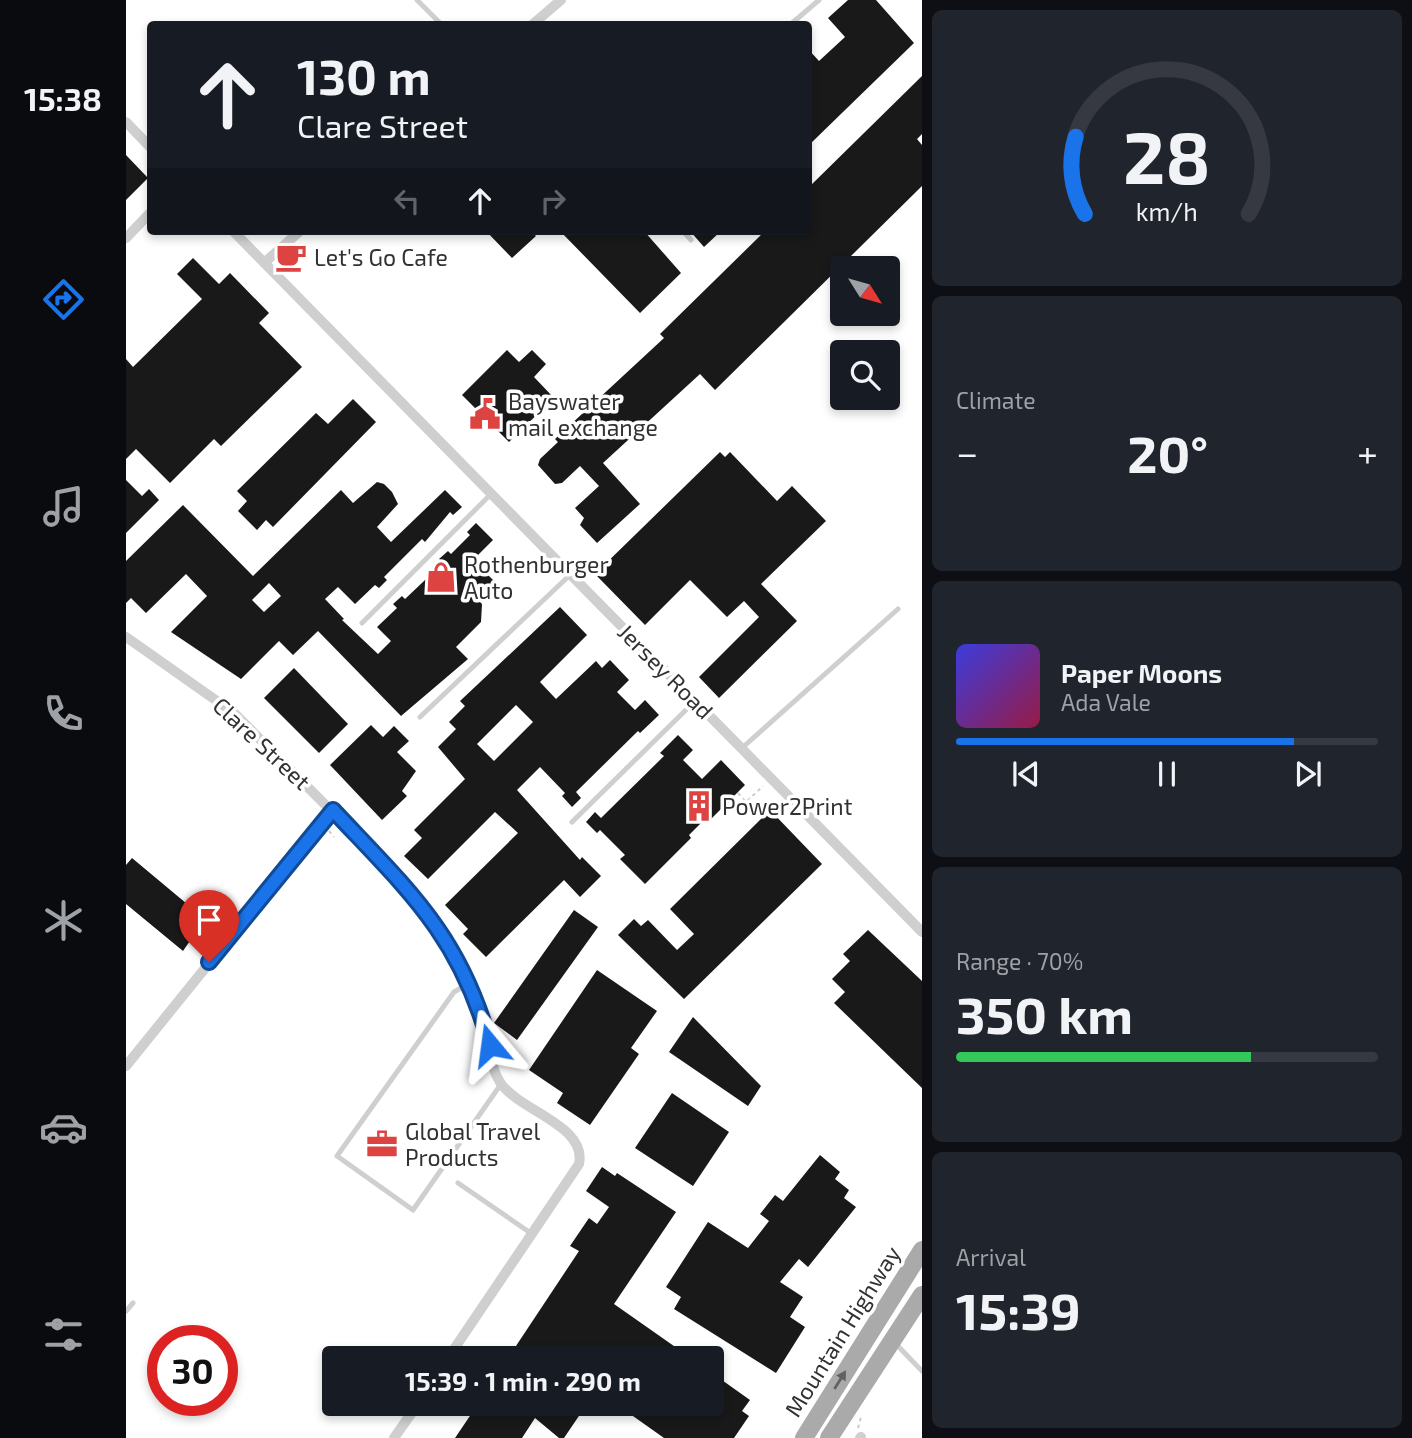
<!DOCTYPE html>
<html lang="en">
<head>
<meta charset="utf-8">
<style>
	body { margin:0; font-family:"Exo 2",sans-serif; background:#20242c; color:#f1f3f6; height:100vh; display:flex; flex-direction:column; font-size:26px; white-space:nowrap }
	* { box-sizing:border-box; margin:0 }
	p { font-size:23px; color:#9ea1a6 }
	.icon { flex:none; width:38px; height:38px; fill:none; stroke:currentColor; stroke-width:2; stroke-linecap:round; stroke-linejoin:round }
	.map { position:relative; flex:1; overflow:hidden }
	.panel { display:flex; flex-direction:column; gap:10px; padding:10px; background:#0d0f14; width:490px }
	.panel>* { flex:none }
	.hud { position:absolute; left:21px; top:21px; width:665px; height:214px; border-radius:7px; box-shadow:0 4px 10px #0003; background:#171b24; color:#f1f3f6; overflow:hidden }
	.needle { width:46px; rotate:127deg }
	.fabs { position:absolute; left:704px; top:256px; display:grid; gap:14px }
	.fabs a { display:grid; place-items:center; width:70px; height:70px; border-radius:7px; background:#171b24; box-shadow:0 4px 10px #0003; font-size:35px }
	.speed { position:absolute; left:21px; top:1325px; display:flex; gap:14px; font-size:35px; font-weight:700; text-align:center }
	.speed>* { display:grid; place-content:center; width:91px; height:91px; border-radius:50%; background:#171b24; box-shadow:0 4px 10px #0003; line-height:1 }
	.speed .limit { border:10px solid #d22; background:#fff; color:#111 }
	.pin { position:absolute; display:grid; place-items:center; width:60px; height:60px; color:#fff; margin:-72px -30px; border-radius:50% 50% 50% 0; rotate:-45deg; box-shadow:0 0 7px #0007 }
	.pin .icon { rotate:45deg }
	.me { position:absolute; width:77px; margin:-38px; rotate:344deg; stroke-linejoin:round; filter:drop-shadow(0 0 5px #0008) }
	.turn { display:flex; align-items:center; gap:24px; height:147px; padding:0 35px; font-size:32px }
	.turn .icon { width:91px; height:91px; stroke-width:2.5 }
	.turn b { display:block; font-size:49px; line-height:60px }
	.lanes { display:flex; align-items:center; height:66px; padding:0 35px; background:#0003; justify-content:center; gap:35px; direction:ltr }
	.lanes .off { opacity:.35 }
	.big { font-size:52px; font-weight:700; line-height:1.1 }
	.panel .widget { flex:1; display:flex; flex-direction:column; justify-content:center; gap:10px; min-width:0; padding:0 24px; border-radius:10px; background:#20242c }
	.panel .dial { align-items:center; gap:0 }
	.dial svg { height:182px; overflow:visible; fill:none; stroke:#363941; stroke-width:7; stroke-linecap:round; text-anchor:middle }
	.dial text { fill:#f1f3f6; stroke:none }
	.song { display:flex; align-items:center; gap:21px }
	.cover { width:84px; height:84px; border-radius:10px; background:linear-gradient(135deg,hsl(240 70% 55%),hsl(340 70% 35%)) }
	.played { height:7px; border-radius:4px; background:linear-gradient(90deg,#1a73e8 80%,#363941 80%) }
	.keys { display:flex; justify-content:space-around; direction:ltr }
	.heat { display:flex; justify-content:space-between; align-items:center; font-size:38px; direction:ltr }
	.charge { height:10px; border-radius:5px; background:linear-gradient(90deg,#34c759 70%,#363941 0) }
	.trip { position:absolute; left:196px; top:1346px; width:402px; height:70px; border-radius:7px; background:#171b24; box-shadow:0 4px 10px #0003; font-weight:700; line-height:70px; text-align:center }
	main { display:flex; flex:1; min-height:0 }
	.menu { display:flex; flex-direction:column; width:126px; justify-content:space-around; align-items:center; background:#090b0e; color:#9ea1a6 }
	.menu .icon { width:49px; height:49px }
	.menu .selected { color:#1a73e8 }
	.menu b { font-size:32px; color:#f1f3f6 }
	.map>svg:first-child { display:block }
	.building { fill:#191919; fill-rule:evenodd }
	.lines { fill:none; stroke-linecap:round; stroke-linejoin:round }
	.path { stroke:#ccc; stroke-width:2; stroke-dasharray:3.5 3.5; stroke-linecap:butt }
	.lane { stroke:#cfcfcf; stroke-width:5 }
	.street { stroke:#cfcfcf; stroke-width:10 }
	.primary { stroke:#aaa; stroke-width:18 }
	.oneway { fill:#626262 }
	.route-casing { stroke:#114b97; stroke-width:18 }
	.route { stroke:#1a73e8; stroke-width:12 }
	.labels { text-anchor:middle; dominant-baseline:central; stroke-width:7; stroke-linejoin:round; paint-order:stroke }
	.poi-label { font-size:23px; fill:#323232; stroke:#fff; text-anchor:start }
	.street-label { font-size:23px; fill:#323232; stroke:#fff }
</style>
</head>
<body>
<main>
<nav class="menu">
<b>15:38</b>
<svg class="icon selected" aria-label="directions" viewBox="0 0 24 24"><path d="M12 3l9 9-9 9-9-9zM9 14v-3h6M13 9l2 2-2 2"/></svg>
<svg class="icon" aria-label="music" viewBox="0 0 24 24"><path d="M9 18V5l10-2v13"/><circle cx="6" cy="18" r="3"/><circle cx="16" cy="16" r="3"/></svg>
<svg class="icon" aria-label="phone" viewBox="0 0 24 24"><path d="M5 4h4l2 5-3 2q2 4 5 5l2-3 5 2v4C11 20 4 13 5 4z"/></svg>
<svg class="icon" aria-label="climate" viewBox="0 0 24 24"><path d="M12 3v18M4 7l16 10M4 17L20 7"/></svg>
<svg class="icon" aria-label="car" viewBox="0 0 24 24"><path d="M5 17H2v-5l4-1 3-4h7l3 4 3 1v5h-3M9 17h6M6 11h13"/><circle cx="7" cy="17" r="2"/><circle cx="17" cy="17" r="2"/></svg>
<svg class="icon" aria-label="filters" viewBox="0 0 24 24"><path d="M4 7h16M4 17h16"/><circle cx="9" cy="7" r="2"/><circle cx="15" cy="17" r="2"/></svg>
</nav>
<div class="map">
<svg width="796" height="1438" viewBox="0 0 796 1438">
	<rect width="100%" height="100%" fill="#fff"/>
	<path class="building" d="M722,0H750L788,43L682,146V49L693,61L719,37L702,18Z
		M796,76V134L791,139L796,145V186L589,390L574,374L477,463L514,504L471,543L454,525L458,518L449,508L473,486L454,466L436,483L429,484L412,465L414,459L432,442L429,439L538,338L534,334L639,231H682V188Z
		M0,155L22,178L0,200Z
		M360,231H405L410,236L386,258Z
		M434,231H518L555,273L514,313Z
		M564,231H595L578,247Z
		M67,258L93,284L104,273L143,313L133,323L176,367L95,446L88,439L44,483L10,449L0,459V359L7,367L76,299L51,274Z
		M381,350L393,362L406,350L420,364L408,377L428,398L383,442L336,395Z
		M227,399L250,422L147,527L140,520L131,530L112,511L121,501L111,491L190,413L202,424Z
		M594,452L599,457L604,452L651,501L666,486L700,521L635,584L671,621L593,698L573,677L633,617L618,601L601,617L564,580L519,625L469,574Z
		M0,480L16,496L23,489L33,500L0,533Z
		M251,482L258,484L266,492L272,504L251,527L265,542L319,490L336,507L327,515L324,512L299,542L296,539L258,577L261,580L253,588L249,585L229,604L212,587L199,599L218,619L216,620L252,654L265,641L251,627L271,608L267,604L276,596L279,599L298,581L316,562L313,559L322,551L325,554L344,535L341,532L350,523L367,540L347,560L369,582L352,600L356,604L355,622L330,647L342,659L275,716L192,631L167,655L153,641L115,679L45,632L81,596L60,574L20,613L5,598L0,603V561L57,505L127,576L215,490L227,503ZM143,583L155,596L138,612L126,600Z
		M434,607L461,635L414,682L430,699L470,661L476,668L484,660L503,680L491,692L509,710L519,700L533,715L514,733L512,731L450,792L455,798L446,807L436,796L439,793L414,767L391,790L454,860L456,857L475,876L454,897L438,880L360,957L337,934L342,929L319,905L392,833L369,812L302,879L278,856L296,838L288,830L339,779L312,747L330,729L323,722L339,706L334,701ZM390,705L407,722L368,761L351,744Z
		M168,668L222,724L193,753L138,698Z
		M245,725L257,737L268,726L283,741L271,752L290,771L276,791L281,796L256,820L204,765Z
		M552,735L567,750L557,760L576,779L595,760L619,785L581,823L578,820L563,835L565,838L519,884L494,859L499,855L474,830L471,833L460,822L469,812L475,818L538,756L534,753Z
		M644,810L696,864L558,999L492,935L508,919L515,926L522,920L551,950L568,934L544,909Z
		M6,858L79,919L57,951L0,904V865Z
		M448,910L472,927L391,1040L368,1023Z
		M742,930L796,981V1088L708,1003L719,992L706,979L724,961L717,954Z
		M471,970L531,1011L505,1048L513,1054L464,1125L431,1103L437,1093L403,1070Z
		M567,1017L635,1086L622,1106L543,1052Z
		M546,1093L603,1132L567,1186L509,1148Z
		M694,1155L714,1172L709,1179L723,1190L718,1198L730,1207L682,1267L673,1259L654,1282L677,1297L664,1317L679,1327L650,1373L548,1309L555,1297L540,1287L582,1222L622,1248L643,1221L634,1214L649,1195L657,1201Z
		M476,1167L489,1176L491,1173L550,1212L488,1304L565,1358H382L453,1251L444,1246L463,1218L471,1224L483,1207L460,1191Z
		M586,1373L624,1400L616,1411L623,1416L608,1438H538L490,1404H586Z
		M352,1404H461L438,1438H433L409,1418L396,1438H329Z"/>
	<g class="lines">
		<path class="path" d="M612,793L620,802L637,786
			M203,831L208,837
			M732,1428L735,1417"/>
		<path class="lane" d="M291,0L315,24
			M665,24L693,0
			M557,231L565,240
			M236,623L365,494
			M294,717L445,574
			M616,748L772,609
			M446,822L569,701
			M343,983L328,992L211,1156L287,1210L375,1084
			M332,1183L406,1234
			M0,1311L7,1303
			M769,1343L796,1371"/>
		<path class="street" d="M407,24L435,0
			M0,122L24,147
			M107,231L796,932
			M0,238L24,213
			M138,263L174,231
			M0,637L108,713L287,893C315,930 339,969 355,1013C363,1035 362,1067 376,1085C397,1112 461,1126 453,1164L322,1358
			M0,1066L207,810
			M268,1438L292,1404
			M734,1438L735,1437"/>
		<path class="primary" d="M678,1438L796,1250
			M703,1438L796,1295"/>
	</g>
	<defs><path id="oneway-solid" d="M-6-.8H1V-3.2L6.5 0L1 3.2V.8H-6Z" transform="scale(1.75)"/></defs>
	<use class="oneway" href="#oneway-solid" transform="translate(714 1380) rotate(-58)"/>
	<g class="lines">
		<defs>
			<path id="route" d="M83,962L207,810C282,890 334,935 364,1045"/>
		</defs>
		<use href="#route" class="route-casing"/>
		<use href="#route" class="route"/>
	</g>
	<defs>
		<symbol id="cafe-bare" viewBox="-9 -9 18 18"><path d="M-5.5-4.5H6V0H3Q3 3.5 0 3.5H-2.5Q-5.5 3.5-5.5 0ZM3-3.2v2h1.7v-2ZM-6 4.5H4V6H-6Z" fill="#dc4341" stroke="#fff" stroke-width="2.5" paint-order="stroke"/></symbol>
		<symbol id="civic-bare" viewBox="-9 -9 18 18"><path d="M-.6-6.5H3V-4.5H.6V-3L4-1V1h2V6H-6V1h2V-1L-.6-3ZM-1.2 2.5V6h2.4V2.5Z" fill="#dc4341" stroke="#fff" stroke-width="2.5" paint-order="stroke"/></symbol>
		<symbol id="shop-bare" viewBox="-9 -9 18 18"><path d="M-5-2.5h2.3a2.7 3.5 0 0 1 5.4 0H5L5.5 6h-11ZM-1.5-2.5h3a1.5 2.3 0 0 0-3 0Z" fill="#dc4341" stroke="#fff" stroke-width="2.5" paint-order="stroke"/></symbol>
		<symbol id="building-bare" viewBox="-9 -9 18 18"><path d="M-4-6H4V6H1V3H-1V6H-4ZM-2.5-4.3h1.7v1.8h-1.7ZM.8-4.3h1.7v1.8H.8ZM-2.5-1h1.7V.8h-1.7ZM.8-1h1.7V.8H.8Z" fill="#dc4341" stroke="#fff" stroke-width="2.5" paint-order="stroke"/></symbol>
		<symbol id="office-bare" viewBox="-9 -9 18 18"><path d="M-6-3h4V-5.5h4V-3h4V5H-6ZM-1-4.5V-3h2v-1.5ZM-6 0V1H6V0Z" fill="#dc4341" stroke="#fff" stroke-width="2.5" paint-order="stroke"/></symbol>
	</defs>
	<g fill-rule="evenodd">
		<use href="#cafe-bare" x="143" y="235" width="44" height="44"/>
		<use href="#civic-bare" x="337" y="392" width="44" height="44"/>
		<use href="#shop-bare" x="293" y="555" width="44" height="44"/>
		<use href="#building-bare" x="551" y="784" width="44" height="44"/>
		<use href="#office-bare" x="234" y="1122" width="44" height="44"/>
	</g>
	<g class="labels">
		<g class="poi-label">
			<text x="188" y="257">Let's Go Cafe</text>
			<text x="382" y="401">Bayswater<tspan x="382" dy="26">mail exchange</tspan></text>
			<text x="338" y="564">Rothenburger<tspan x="338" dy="26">Auto</tspan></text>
			<text x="596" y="806">Power2Print</text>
			<text x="279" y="1131">Global Travel<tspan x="279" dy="26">Products</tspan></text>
		</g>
		<g class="street-label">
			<text transform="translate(540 671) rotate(45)">Jersey Road</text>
			<text transform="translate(136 743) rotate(43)">Clare Street</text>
			<text transform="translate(716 1331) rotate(-58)">Mountain Highway</text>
		</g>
	</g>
</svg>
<div class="fabs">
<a><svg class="needle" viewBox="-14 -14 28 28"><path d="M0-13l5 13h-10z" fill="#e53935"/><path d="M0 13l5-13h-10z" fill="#9ea1a6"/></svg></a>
<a><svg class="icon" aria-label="search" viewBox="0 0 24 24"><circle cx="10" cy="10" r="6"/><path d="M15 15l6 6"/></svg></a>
</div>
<div class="speed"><div class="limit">30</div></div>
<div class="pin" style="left:83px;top:962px;background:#d93025"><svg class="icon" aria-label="arrive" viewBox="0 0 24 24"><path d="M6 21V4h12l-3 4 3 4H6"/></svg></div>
<svg class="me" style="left:364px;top:1045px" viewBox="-20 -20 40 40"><path d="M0-17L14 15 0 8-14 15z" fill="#1a73e8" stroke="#fff" stroke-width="4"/></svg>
<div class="trip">15:39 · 1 min · 290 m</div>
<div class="hud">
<div class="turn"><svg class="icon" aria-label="ahead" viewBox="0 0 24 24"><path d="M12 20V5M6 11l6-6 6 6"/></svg><div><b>130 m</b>Clare Street</div></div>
<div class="lanes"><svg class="icon off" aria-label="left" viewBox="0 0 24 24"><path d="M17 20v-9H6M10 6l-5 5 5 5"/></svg><svg class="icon" aria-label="ahead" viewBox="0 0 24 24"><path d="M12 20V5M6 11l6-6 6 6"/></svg><svg class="icon off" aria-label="right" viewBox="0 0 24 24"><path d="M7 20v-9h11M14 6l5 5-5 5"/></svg></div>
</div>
</div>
<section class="panel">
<div class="widget dial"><svg viewBox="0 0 100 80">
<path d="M14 69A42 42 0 1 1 86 69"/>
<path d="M14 69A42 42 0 0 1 10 35" stroke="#1a73e8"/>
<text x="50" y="56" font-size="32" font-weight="700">28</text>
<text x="50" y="72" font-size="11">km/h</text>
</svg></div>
<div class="widget"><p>Climate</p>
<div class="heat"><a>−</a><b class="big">20°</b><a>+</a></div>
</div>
<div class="widget">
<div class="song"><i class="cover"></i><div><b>Paper Moons</b><p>Ada Vale</p></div></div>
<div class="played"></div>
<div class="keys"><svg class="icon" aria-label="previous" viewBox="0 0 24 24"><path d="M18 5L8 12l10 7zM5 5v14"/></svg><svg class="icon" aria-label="pause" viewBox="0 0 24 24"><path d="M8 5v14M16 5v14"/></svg><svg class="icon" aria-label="next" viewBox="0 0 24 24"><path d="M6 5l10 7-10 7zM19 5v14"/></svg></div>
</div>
<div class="widget"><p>Range · 70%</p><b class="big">350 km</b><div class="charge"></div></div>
<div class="widget"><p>Arrival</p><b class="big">15:39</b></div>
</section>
</main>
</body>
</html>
